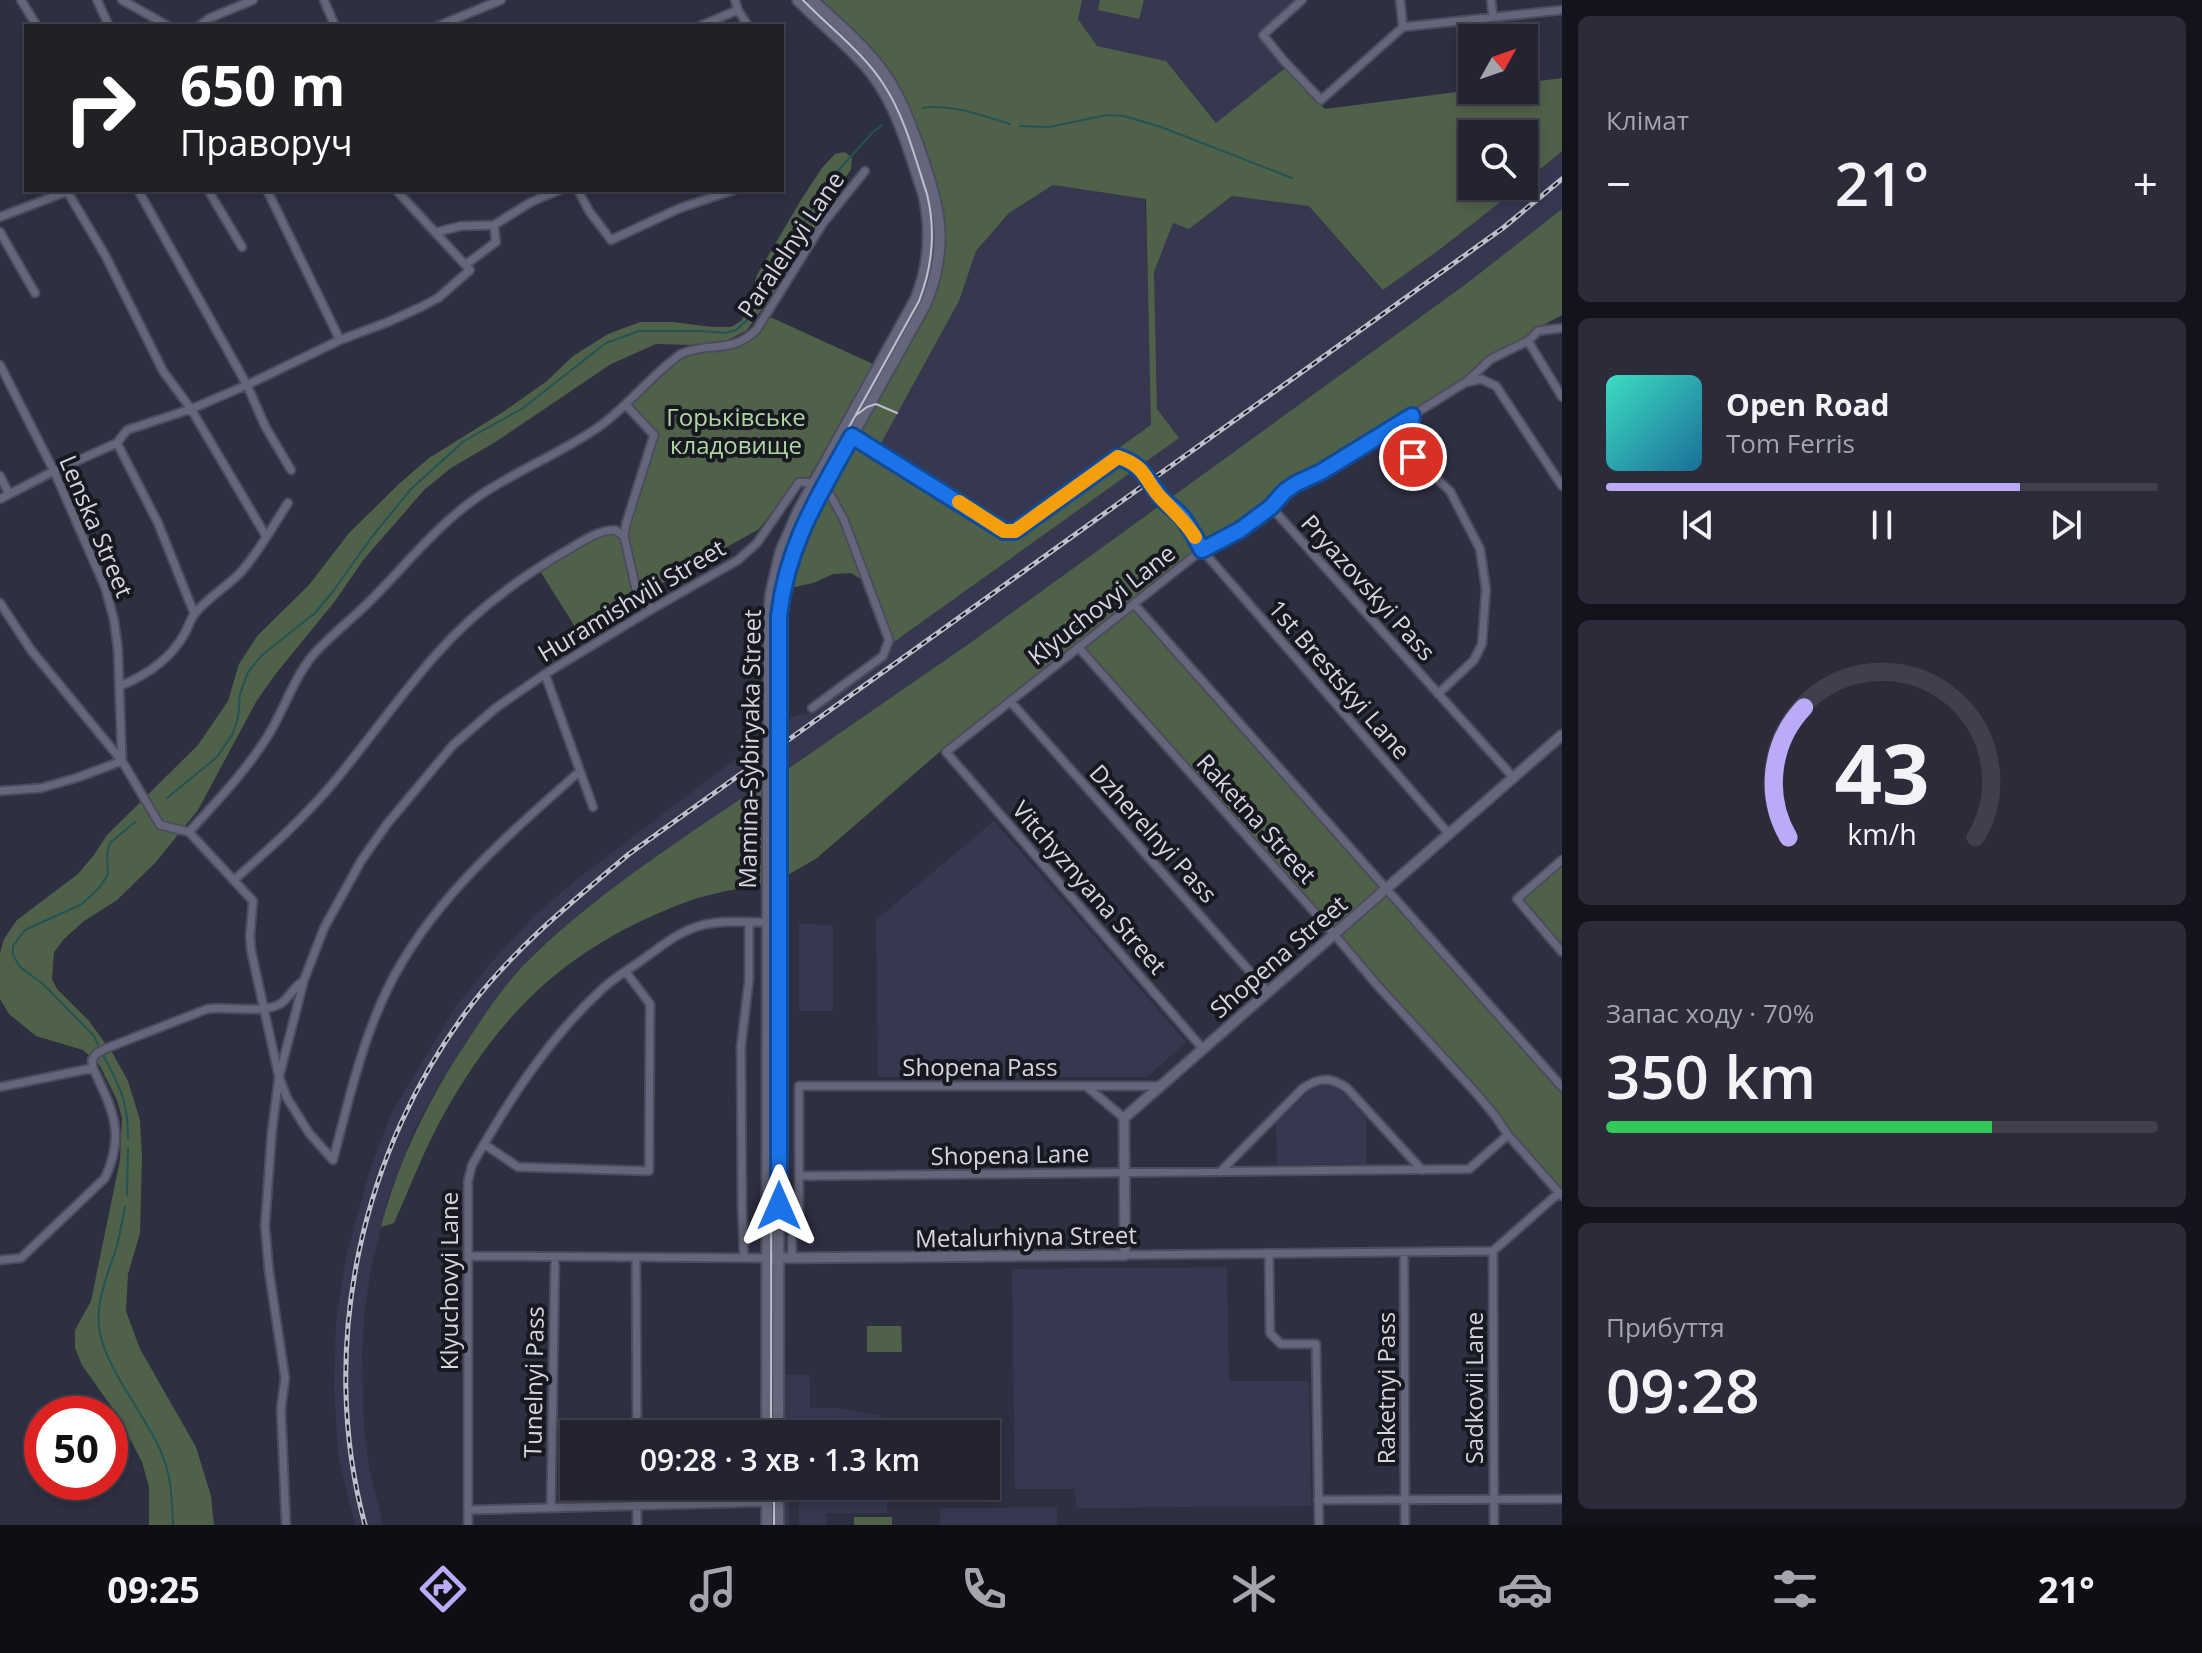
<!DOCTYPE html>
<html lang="uk">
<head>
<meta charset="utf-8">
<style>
	body { margin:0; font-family:"Open Sans",sans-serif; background:#2b2b3a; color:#f1f3f6; height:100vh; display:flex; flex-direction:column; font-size:30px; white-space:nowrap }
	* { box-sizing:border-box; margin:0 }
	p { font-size:26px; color:#a3a4ac }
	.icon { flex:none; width:44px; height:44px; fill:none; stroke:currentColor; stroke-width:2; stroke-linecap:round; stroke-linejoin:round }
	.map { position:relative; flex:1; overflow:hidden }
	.drawer { display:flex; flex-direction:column; gap:16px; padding:16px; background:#13131c; width:640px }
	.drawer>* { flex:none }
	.hud { position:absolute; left:24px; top:24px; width:760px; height:168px; border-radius:0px; box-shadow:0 4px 12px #0003,0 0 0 2px #40404d; background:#202124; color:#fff; overflow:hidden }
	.needle { width:52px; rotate:50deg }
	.buttons { position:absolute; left:1458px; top:24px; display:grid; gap:16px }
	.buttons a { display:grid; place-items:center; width:80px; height:80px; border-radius:0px; background:#232332; box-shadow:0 4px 12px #0003,0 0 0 2px #40404d; font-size:40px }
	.speed { position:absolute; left:24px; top:1396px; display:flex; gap:16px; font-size:40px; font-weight:700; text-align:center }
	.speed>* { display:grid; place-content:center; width:104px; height:104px; border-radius:50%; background:#232332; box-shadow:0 4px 12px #0003,0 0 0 2px #40404d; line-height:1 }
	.speed .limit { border:12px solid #d22; background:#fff; color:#111 }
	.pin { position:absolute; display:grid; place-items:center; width:68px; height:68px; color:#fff; margin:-34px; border:4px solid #fff; border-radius:50%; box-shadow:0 2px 8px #0007 }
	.me { position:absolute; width:88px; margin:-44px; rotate:0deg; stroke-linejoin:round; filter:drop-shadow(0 0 6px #0008) }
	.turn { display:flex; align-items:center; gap:28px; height:168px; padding:0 24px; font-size:36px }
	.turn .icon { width:104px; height:104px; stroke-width:2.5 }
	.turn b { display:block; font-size:56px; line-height:68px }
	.big { font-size:60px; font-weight:600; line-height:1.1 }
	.drawer .widget { flex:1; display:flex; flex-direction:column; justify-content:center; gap:12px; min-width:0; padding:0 28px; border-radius:12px; background:#2b2b3a }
	.drawer .dial { align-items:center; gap:0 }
	.dial svg { height:208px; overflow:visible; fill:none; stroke:#40404d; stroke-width:7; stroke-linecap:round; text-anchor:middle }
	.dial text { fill:#f1f3f6; stroke:none }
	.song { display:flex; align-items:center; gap:24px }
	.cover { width:96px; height:96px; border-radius:12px; background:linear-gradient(135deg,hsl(170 70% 55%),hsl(200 70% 35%)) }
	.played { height:8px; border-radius:4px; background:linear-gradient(90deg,#baaaf7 75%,#40404d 75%) }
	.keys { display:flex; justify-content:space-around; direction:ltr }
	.heat { display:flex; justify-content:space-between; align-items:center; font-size:44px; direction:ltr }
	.charge { height:12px; border-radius:6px; background:linear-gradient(90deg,#34c759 70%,#40404d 0) }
	.trip { position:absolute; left:560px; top:1420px; width:440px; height:80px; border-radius:0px; background:#232332; box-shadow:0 4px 12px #0003,0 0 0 2px #40404d; font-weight:600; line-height:80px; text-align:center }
	.menu { display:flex; height:128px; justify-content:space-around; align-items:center; background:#0e0e14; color:#a3a4ac }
	.menu .icon { width:56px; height:56px }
	.menu .active { color:#baaaf7 }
	.menu b { font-size:36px; color:#f1f3f6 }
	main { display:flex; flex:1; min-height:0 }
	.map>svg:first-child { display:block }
	.built { fill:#373750 }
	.green { fill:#50614a; fill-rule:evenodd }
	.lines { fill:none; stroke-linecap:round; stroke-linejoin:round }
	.stream { stroke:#225355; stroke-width:2 }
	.minor-casing { stroke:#4c4c5c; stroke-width:11 }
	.tertiary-casing { stroke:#4c4c5c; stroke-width:13 }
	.secondary-casing { stroke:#4c4c5c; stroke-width:14 }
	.minor { stroke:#65667b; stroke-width:7 }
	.tertiary { stroke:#65667b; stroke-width:9 }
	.secondary { stroke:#65667b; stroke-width:10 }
	.tram { stroke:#bebecc; stroke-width:2 }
	.rail-casing { stroke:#bebecc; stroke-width:5 }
	.rail { stroke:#181821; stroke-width:2; stroke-dasharray:6; stroke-linecap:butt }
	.secondary-bridge-casing { stroke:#4c4c5c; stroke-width:14; stroke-linecap:butt }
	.secondary-bridge { stroke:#65667b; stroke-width:10 }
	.route-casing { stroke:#114b97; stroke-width:20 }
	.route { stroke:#1a73e8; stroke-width:14 }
	.slow { stroke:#f59e0b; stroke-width:14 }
	.labels { text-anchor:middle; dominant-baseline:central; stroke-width:8; stroke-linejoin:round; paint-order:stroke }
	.street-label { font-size:24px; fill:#d6d6e3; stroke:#181821 }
	.park-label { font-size:24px; fill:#b0d7a2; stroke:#181821 }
</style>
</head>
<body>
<main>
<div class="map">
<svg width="1562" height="1525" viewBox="0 0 1562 1525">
	<rect width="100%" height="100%" fill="#2f2f42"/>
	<path class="built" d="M1082,0H1297L1259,35L1285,68L1216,123L1166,61L1097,46L1078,19Z
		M1562,151V209L1466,284L970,643L782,773V725L794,716L809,713L884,659L891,644L1178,437L1157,409L1154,272L1173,223L1189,229L1232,196L1310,206L1383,290L1439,250L1521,186H1524V183Z
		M1053,185L1145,199L1152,425L1012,524L880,443L959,301L976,251L1009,213Z
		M765,737L766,782L639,870L563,928L533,955L506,986L478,1024L433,1095L414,1131L388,1199L370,1273L364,1318L362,1354L364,1430L368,1462L383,1525H355L338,1454L334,1386L336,1323L346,1257L369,1173L391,1114L455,1008L489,965L534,916L577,879Z
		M994,821L1186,1042L1147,1077H878L876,920Z
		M799,924L833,925V1011H799Z
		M1324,1085L1334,1087L1343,1093L1366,1118V1164L1277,1165L1276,1123L1306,1094L1314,1087Z
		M1227,1267L1229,1381H1309L1311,1506L1076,1508L1075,1489H1015L1012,1269Z
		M781,1374L808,1375L810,1380V1408H837L881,1416L883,1434H819L817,1419H802L801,1434H781Z
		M781,1486H888L887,1513H827V1525H799V1493H790L789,1525H780Z
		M1057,1507V1525H940V1508Z"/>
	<path class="green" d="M817,0H1082L1078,19L1097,46L1166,61L1216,123L1285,68L1325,109L1472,90H1524V83L1562,78V151L1524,183V134H1472V186H1521L1439,250L1383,290L1309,206L1232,196L1189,229L1173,223L1154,272L1157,409L1179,438L891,644L880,629L862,580L851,573L833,574L813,583L786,589L801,537L929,305L943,241L904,99ZM1053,185L1146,199L1151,425L1012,524L881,443L959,301L976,251L1009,213Z
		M1100,0H1144L1139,19L1098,10Z
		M845,152L852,158L851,169L779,286L746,331L728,340L690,345L656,344L611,364L497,441L451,468L424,490L364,559L335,601L274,676L256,702L198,810L155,863L117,900L84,921L64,939L54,952L52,979L57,989L89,1021L113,1054L128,1081L140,1120L142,1156L140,1233L128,1274L126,1311L140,1349L196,1447L211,1496L214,1525H149V1487L142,1462L118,1416L82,1365L75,1348V1330L91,1301L120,1160L122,1118L117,1100L99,1064L83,1050L36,1036L9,1014L0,999V953L4,939L17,920L78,874L94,855L107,835L198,745L228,701L239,664L258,635L309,585L349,533L401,482L429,458L503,412L547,381L573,356L608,334L640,322H673L712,327H731L741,321L747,311L757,275L801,200L822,168L835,154Z
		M1562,209V315L1536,329L1526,339L1464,380L1320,469L1283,488L1269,505L1238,528L1213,539L1198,549L1130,604L1562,1093V1192L1079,644L943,749L817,858L781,879L782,773L970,643L1466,284Z
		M768,316L873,364L807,481L792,486L759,529L643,594L579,633L540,571L606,533H615L622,539L629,525L657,440C657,426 640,415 631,406L682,356C724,339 737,366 768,316Z
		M766,782V883C741,889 713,892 689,901C569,945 499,1012 439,1123C422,1155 409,1190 394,1223L381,1227C399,1159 429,1098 468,1040C488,1009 509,978 536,953C603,889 689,834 766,782Z
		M1562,865V945L1523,900Z
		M867,1326H901L902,1352H867Z
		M854,1517H892V1525H854Z"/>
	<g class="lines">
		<path class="stream" d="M923,108C951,103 983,116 1010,124
			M1020,126L1049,127L1107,115L1124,116L1161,127L1292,178
			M167,798L217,757L232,735L238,718L240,694L248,672L262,655L315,613L334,590L371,538L411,489L464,441L523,408L606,343L639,331H701L726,333L736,330L747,320L760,291L779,268L812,208L837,172L873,132L882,125
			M99,1047L94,1036L43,984L20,967L13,955V946L25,930L82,904L100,887L108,874L107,854L110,843L135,822
			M102,1053C119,1086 128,1099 128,1138
			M127,1195L128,1148
			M125,1207C122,1221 120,1235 116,1249C108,1274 96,1300 99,1327C102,1362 143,1413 159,1447C171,1472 172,1497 173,1525"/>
		<defs>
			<path id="minor" d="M21,0L37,26
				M97,0L109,26
				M122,0L168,26
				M324,0L335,26
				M735,0L738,10L748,26
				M1302,0L1263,35L1284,61L1321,100L1403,27L1562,10
				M1400,0L1403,27
				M1491,0L1493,17
				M199,26L210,18L253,0
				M438,26L501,0
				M700,26L738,10
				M138,190L247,385L265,426L291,470
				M208,190L242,247
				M267,190L340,340
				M578,190L589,211L611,240L680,208L734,190
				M67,191L105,255L163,371L191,409L266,536
				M0,217L68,191
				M0,232L35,293
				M437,232L461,226L494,225L531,202L560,190
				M465,265L496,242L494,225
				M1528,341L1562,397
				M0,365L54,471L105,587L114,620L118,650L122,761
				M1468,382L1481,379L1496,386L1562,486
				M627,406L654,435L626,524L624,536L636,589L652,609
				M1412,416L1409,447L1413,457L1450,491L1480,549L1486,589L1482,644L1474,660L1438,694
				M848,434L1004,531H1015L1118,457L1137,465L1145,472L1160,496L1182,518L1202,550L1449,834
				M117,443L158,523L194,613
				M0,476L9,494
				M0,499L54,471L117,443L127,430L191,409L247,385L340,340L388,322L421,307L438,298L470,270L396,190
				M1271,507L1513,777
				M0,603L31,650L122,761L160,825L189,832
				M1134,604L1562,1087
				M1079,648L1334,934L1377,985L1476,1093L1496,1117L1508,1135L1562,1196
				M545,674L593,807
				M120,686C147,675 171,659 185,633C189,625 191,617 197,611C209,597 226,587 239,574C258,554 272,527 288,503
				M1010,701L1268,992
				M0,791L41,788L76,778L122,761
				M189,832C217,801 247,770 269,734C284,709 294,678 313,655C331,635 352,619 370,601C406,565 437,525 479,496C517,470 562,453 600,426C629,405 651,375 681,354C710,341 732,355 757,329L823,223L865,171
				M189,832L253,901L250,936L251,950L279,1077L287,1098L309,1133L333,1160
				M1562,860L1517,899L1562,952
				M234,880C269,849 304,818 334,782C368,741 398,698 433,658C470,615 517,579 566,551C581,542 598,530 615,530L624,536
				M1203,1049L946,752L1202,550L1240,530L1271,507L1285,491L1297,483L1321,472L1466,382L1491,359L1528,341L1538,331L1562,328
				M93,1068L92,1060L97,1053L107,1048L207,1009C228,1006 262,1014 280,1004C289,998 294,987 303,981
				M1086,1086L1124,1118
				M0,1087L93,1068
				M484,1144L518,1167L649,1171L650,1004L626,972
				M333,1160C348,1103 361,1044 387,990C430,901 507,836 580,771
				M1220,1172L1302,1089C1318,1077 1331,1077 1347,1088L1422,1170
				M799,1176L1469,1169L1508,1135
				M1493,1251L1494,1525
				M1404,1252L1405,1525
				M1269,1253L1270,1333L1281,1344H1316L1319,1525
				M1125,1255L1493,1251L1560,1192
				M468,1256L768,1258
				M636,1257L637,1434
				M744,1258L742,1204L741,1046L749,980V922
				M792,1258V1237L799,1227V1086H1161
				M0,1260L21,1258L105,1178C126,1133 112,1109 93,1068
				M637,1486V1525
				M1318,1500L1562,1499
				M551,1508L555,1257
				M468,1510L770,1502
				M286,1525L281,1409L285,1378L269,1271L265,1226L272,1130L279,1077L304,980L324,928L361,861L387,824L453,745L497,707L545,674L652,609L738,560L757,543L799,482L814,483L831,496L844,520L889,640L883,656L812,708
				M468,1525V1181L472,1165C507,1103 546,1042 598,993C610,980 627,971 642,960C660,947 678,932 699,926C722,919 748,923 772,922"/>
			<path id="tertiary" d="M772,1258L1125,1255L1124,1118L1562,735"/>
			<path id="secondary" d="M769,717V615L771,593L781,551L798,512L916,299C930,264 932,231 924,195C910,154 899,110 873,75C852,47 822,25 798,0
				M779,717V616L785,575L791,555L807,517L926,303C950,243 939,207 919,148C908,118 898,90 878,65C859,41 835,21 812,0
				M767,1434L768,793
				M778,1434L779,793
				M767,1525V1486
				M778,1525V1486"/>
		</defs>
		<use href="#minor" class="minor-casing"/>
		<use href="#tertiary" class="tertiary-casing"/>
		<use href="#secondary" class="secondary-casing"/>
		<use href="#minor" class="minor"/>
		<use href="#tertiary" class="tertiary"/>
		<use href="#secondary" class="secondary"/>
		<path class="tram" d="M855,416L867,407L876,404L897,413
			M771,1434L772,637C774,553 805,507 844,436C869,391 894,346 919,301C933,265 936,231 927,194C915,158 905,117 884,85C863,52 830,28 803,0
			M774,1525V1486"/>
		<defs>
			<path id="rail" d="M365,1525C317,1347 361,1149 472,1004C517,946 574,900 629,854L1503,228L1562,179"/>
		</defs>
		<use href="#rail" class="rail-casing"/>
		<use href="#rail" class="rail"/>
		<defs>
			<path id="secondary-bridge" d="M768,793L769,717
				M779,793V717"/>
		</defs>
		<use href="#secondary-bridge" class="secondary-bridge-casing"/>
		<use href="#secondary-bridge" class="secondary-bridge"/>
	</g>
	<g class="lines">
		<defs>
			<path id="route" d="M779,1206V616C787,545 818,497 852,436L1004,531H1015L1118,457C1144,466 1144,476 1159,495C1165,503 1175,509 1182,517C1190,527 1196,539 1202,550L1240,530L1271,507L1285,491L1297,483L1321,472L1412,416L1409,447L1413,457"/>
		</defs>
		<use href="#route" class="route-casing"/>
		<use href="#route" class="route"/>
		<path class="slow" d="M959,502L1004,531H1015L1118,457C1147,467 1143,478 1160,497C1173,511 1185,521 1195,537"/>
	</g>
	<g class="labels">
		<g class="street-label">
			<text transform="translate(790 244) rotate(-56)">Paralelnyi Lane</text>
			<text transform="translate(97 526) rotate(67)">Lenska Street</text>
			<text transform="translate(1369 587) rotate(48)">Pryazovskyi Pass</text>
			<text transform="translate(631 600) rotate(-31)">Huramishvili Street</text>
			<text transform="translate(1101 604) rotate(-38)">Klyuchovyi Lane</text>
			<text transform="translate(1340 679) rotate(49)">1st Brestskyi Lane</text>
			<text transform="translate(749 749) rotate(-89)">Mamina-Sybiryaka Street</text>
			<text transform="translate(1257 818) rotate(48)">Raketna Street</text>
			<text transform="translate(1154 833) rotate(48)">Dzherelnyi Pass</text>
			<text transform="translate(1090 887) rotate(49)">Vitchyznyana Street</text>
			<text transform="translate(1278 956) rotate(-41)">Shopena Street</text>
			<text x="980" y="1066">Shopena Pass</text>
			<text transform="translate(1010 1154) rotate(-1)">Shopena Lane</text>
			<text transform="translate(1026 1236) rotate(-1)">Metalurhiyna Street</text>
			<text transform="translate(448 1281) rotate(-90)">Klyuchovyi Lane</text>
			<text transform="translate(533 1382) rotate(-89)">Tunelnyi Pass</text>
			<text transform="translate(1385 1388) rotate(-90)">Raketnyi Pass</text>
			<text transform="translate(1473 1388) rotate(-90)">Sadkovii Lane</text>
		</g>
		<g class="park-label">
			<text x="736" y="416">Горьківське<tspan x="736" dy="28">кладовище</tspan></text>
		</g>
	</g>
</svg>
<div class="buttons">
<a><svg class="needle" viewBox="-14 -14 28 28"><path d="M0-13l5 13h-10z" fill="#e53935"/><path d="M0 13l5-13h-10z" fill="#a3a4ac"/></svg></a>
<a><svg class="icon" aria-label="search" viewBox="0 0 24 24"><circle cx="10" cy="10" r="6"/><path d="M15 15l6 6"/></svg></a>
</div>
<div class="speed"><div class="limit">50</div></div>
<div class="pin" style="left:1413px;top:457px;background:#d93025"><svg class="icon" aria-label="arrive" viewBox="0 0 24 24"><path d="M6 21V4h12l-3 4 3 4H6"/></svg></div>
<svg class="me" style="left:779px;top:1206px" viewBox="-20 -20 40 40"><path d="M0-17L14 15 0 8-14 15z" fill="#1a73e8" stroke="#fff" stroke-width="4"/></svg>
<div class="trip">09:28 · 3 хв · 1.3 km</div>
<div class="hud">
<div class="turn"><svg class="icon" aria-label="right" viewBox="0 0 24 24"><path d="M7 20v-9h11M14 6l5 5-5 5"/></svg><div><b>650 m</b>Праворуч</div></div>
</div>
</div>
<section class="drawer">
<div class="widget"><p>Клімат</p>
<div class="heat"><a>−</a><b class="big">21°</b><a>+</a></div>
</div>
<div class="widget">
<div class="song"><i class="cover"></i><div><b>Open Road</b><p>Tom Ferris</p></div></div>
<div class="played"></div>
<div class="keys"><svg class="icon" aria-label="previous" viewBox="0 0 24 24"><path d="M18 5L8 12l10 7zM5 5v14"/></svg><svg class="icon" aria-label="pause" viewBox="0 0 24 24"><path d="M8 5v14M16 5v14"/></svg><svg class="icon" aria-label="next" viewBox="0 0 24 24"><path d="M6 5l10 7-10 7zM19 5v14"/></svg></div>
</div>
<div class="widget dial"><svg viewBox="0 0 100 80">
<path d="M14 69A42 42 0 1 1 86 69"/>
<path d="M14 69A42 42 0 0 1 20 19" stroke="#baaaf7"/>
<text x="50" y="56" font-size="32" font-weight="700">43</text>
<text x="50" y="72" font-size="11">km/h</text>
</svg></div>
<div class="widget"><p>Запас ходу · 70%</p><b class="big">350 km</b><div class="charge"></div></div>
<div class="widget"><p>Прибуття</p><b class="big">09:28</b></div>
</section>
</main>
<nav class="menu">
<b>09:25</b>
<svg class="icon active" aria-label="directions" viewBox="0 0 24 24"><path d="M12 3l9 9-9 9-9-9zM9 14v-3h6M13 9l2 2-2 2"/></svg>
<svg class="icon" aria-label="music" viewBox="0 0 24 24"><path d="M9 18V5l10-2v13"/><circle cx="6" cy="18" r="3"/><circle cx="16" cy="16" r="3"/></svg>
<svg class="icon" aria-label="phone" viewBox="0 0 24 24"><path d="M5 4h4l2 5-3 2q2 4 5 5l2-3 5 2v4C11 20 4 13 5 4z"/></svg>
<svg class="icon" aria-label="climate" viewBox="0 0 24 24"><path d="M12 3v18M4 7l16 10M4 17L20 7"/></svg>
<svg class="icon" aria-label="car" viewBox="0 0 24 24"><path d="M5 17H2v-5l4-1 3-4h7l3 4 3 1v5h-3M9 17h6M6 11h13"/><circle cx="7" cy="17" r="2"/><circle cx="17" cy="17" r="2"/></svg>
<svg class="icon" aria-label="filters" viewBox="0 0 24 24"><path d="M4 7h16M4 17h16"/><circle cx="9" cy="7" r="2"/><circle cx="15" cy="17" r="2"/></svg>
<b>21°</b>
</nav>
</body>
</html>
